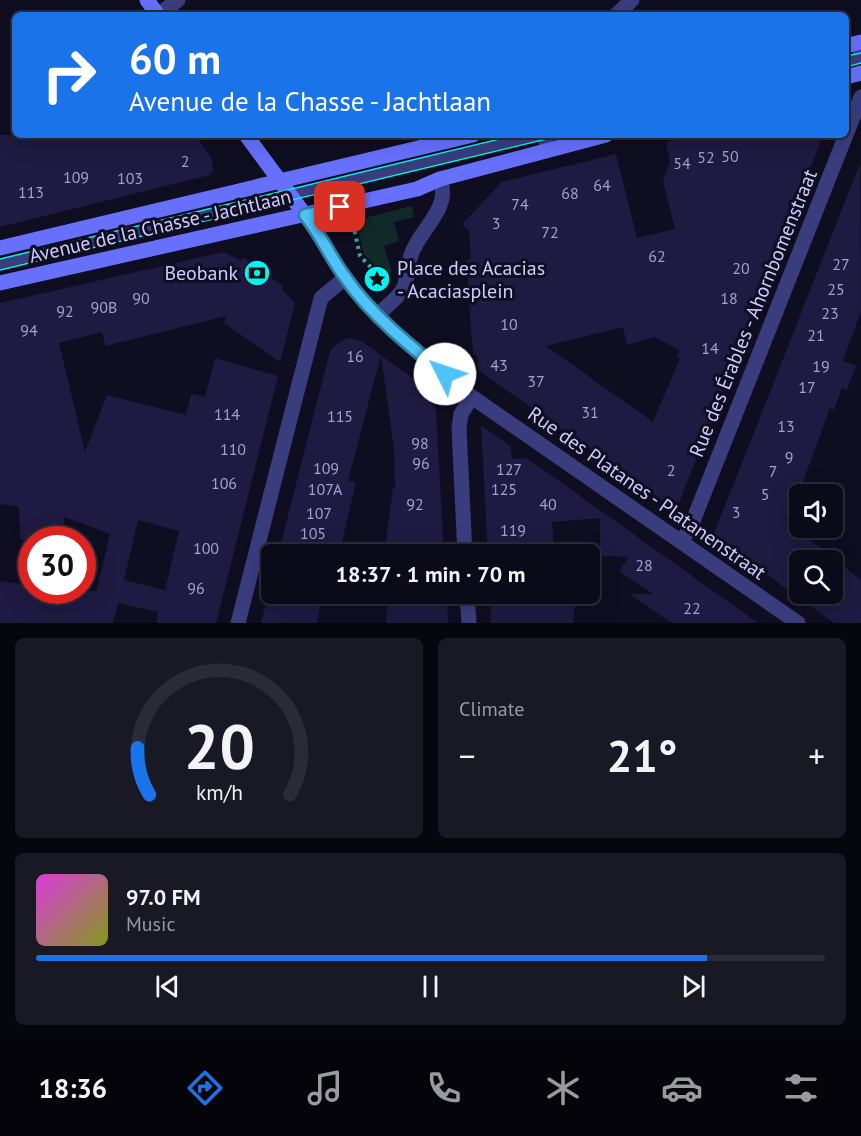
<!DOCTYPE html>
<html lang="en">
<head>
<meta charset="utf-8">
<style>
	body { margin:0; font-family:"PT Sans",sans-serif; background:#191825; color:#f1f3f6; height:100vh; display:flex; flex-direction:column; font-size:22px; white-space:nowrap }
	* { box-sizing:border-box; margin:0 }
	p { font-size:20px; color:#9a9aa2 }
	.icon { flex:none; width:33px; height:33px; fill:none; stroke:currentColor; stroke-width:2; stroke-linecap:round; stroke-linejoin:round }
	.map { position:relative; height:623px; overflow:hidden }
	.details { display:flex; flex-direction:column; gap:15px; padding:15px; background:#06060d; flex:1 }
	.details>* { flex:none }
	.guide { position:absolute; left:12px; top:12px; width:837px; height:126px; border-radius:9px; box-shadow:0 6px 24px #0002,0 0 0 2px #2b2b37; background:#1a73e8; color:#fff; overflow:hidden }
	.buttons { position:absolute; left:789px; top:484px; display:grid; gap:12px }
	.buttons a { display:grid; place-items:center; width:54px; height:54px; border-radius:9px; background:#0b0a18; box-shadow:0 6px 24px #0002,0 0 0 2px #2b2b37; font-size:30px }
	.speed { position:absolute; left:18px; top:526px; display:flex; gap:12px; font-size:30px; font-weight:700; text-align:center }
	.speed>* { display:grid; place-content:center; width:78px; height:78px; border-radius:50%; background:#0b0a18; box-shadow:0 6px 24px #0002,0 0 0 2px #2b2b37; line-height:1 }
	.speed .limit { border:9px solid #d22; background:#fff; color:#111 }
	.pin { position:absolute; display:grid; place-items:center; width:51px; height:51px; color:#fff; margin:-26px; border-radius:12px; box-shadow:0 3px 9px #0006 }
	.me { position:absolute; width:66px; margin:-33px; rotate:311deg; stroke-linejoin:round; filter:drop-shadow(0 0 4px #0008) }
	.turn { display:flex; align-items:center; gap:21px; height:126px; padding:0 18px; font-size:27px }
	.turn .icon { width:78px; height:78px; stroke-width:2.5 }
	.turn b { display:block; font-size:42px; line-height:51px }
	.big { font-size:45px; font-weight:800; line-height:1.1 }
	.details .widget { flex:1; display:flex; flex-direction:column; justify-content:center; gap:9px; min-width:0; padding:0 21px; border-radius:9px; background:#191825 }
	.details .dial { align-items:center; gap:0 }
	.dial svg { height:156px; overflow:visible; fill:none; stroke:#2b2b37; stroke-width:7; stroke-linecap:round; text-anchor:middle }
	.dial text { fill:#f1f3f6; stroke:none }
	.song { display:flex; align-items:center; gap:18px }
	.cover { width:72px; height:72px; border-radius:9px; background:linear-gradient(135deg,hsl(300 70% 55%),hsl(70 70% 35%)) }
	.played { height:6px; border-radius:3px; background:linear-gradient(90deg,#1a73e8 85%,#2b2b37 85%) }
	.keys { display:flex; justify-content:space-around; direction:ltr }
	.heat { display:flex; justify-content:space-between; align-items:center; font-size:33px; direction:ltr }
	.details .tiles { flex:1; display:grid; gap:15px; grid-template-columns:1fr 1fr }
	.widget:last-child { grid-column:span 2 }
	.trip { position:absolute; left:261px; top:544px; width:339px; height:60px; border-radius:9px; background:#0b0a18; box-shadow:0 6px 24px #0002,0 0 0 2px #2b2b37; font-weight:800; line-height:60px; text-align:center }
	.menu { display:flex; height:96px; justify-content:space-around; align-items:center; background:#04040a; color:#9a9aa2 }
	.menu .icon { width:42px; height:42px }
	.menu .current { color:#1a73e8 }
	.menu b { font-size:27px; color:#f1f3f6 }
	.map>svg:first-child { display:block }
	.green { fill:#102a27 }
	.building { fill:#1e1a41; fill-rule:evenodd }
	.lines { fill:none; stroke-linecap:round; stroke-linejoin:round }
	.path { stroke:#30b09c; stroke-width:4; stroke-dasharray:3 4.5; stroke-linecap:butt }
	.lane { stroke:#393d7e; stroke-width:10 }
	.street { stroke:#393d7e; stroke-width:15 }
	.secondary { stroke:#6670fd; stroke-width:15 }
	.tram { stroke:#04f2f3; stroke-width:1.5 }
	.route-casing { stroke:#337fa1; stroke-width:15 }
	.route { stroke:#4fc3f7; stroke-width:10 }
	.labels { text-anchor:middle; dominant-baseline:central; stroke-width:6; stroke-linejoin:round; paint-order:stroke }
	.number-label { font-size:16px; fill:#a2a0cf }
	.street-label { font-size:20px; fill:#cecdfe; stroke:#0f0d20 }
	.poi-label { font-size:20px; fill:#cecdfe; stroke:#0f0d20; text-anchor:start }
</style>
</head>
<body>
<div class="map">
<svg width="861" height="623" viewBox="0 0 861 623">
	<rect width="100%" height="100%" fill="#0f0d20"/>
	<path class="green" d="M412,206L414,217L394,222L399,241L384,246L392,271L386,277L364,254L356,220Z"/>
	<path class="building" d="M0,135H195L212,159L213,169L210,175L0,227Z
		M697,135H823L679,503L670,506L478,370L477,356L473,354L469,302L467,260L471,259L469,231L462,224L502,182L616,154L637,238L675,229L663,181L670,162L666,142ZM623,327L627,345L655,337L679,350L677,357L680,358L653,422L546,346Z
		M860,164L861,311L843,361L856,366L847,390L842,388L834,410L830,408L800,490L796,489L785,520L861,580V623H834L713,536ZM800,561H832V594H800Z
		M224,252L241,261L243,257L283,286L282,289L295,303L280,362L224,323L226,316L105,346L102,332L59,343L85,452L107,395L186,415L191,394L205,397L215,358L278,376L216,623H156L158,612L118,603L113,623H0V581L32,586V591H96L110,534L64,517L65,540H20L19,507L0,504V303ZM138,520L179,531L165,590L124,580Z
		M350,338L361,341L420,383L436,410L444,555H384L393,488H395L394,449L381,355L348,481L356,482L339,555H278L330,351L340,341Z
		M481,425L511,447L512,459L527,458L758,623H672L629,594H653L619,571L629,557L600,556V518L552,522L555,555H488Z
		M268,594H323L316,623H261Z
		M405,594H447L448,623H386L388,595L405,596Z
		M490,594H576L573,623H491Z"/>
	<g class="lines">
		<path class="path" d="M353,224L360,256L386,283"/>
		<path class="lane" d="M846,61L861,57
			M0,264L539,135"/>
		<path class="street" d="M158,15L178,0
			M616,15L632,0
			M859,43L861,56
			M544,135L548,149
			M305,215C321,235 330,257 345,277C376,322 430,362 472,397L798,623
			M378,315C385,307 400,297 404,287C408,277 408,265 411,255C420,228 452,209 440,179
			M681,542L691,526L861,97
			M465,555L459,428L461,414L472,397
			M467,594L469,623
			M238,623L321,298L345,278"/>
		<path class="secondary" d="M147,0L158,15
			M846,46L861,42
			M846,77L861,73
			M246,135L305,215
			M0,248L473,135
			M0,283L417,189L440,179L606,135"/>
		<path class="tram" d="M846,56L861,53
			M846,67L861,63
			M0,259L516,135
			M0,270L563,135"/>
	</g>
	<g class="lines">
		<defs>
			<path id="route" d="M340,207L305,215C321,235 330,257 345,277C370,314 410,346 445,374"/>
		</defs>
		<use href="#route" class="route-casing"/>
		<use href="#route" class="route"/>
	</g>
	<defs>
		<symbol id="bank-disc" viewBox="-11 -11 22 22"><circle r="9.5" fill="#04f2f3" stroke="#0f0d20"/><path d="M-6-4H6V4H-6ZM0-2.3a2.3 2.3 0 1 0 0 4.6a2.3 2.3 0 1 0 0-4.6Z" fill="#111"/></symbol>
		<symbol id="sight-disc" viewBox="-11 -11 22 22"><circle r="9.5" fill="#04f2f3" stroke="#0f0d20"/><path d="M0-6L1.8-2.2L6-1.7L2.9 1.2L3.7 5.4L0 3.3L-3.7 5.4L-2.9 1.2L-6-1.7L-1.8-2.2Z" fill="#111"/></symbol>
	</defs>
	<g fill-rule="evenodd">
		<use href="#bank-disc" x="242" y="258" width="30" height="30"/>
		<use href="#sight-disc" x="362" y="264" width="30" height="30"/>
	</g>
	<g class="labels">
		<g class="number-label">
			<text x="730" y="156">50</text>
			<text x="706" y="157">52</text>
			<text x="185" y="161">2</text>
			<text x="682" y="163">54</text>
			<text x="76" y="177">109</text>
			<text x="130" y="178">103</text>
			<text x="602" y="185">64</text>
			<text x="31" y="192">113</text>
			<text x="570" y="193">68</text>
			<text x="520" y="204">74</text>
			<text x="496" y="223">3</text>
			<text x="550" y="232">72</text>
			<text x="657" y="256">62</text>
			<text x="841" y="264">27</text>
			<text x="741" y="268">20</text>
			<text x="836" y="289">25</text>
			<text x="141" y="298">90</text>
			<text x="729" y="298">18</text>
			<text x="104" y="307">90B</text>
			<text x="65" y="311">92</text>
			<text x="830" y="313">23</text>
			<text x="509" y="324">10</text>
			<text x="29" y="330">94</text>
			<text x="816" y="335">21</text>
			<text x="710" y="348">14</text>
			<text x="355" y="356">16</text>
			<text x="499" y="365">43</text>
			<text x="821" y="366">19</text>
			<text x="536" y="381">37</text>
			<text x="807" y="387">17</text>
			<text x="590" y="412">31</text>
			<text x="227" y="414">114</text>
			<text x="340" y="416">115</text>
			<text x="786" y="426">13</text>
			<text x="420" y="443">98</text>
			<text x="233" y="449">110</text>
			<text x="789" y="457">9</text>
			<text x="421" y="463">96</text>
			<text x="326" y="468">109</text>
			<text x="509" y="469">127</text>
			<text x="671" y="470">2</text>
			<text x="773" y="471">7</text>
			<text x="224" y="483">106</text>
			<text x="325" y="489">107A</text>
			<text x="504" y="489">125</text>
			<text x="765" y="494">5</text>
			<text x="415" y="504">92</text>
			<text x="548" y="504">40</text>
			<text x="736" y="512">3</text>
			<text x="319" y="513">107</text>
			<text x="513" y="530">119</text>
			<text x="313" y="533">105</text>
			<text x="206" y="548">100</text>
			<text x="644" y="565">28</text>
			<text x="196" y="588">96</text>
			<text x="692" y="608">22</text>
		</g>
		<g class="street-label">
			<text transform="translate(160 226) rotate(-13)">Avenue de la Chasse - Jachtlaan</text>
			<text transform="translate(753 313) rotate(-68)">Rue des Érables - Ahornbomenstraat</text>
			<text transform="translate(647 493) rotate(35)">Rue des Platanes - Platanenstraat</text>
		</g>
		<g class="poi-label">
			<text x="397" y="268">Place des Acacias<tspan x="397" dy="23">- Acaciasplein</tspan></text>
			<text x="238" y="273" text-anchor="end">Beobank</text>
		</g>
	</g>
</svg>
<div class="buttons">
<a><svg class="icon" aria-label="sound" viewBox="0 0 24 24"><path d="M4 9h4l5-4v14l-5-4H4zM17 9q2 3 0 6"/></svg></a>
<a><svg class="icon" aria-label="search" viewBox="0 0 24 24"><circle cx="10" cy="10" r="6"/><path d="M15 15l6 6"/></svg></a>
</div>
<div class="speed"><div class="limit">30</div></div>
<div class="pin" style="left:340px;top:207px;background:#d93025"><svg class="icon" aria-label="arrive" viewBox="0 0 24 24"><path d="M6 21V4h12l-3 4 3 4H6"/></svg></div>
<svg class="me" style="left:445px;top:374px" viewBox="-20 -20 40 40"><circle r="19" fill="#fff"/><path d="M0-13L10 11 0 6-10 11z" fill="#4fc3f7"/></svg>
<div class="trip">18:37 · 1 min · 70 m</div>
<div class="guide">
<div class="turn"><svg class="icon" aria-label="right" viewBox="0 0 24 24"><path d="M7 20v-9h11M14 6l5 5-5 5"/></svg><div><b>60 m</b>Avenue de la Chasse - Jachtlaan</div></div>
</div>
</div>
<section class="details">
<div class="tiles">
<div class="widget dial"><svg viewBox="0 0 100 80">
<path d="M14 69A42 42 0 1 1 86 69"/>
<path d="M14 69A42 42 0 0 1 8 45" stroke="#1a73e8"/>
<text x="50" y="56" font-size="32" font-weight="700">20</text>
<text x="50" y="72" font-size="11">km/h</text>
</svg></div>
<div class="widget"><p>Climate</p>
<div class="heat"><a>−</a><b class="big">21°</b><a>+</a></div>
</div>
<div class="widget">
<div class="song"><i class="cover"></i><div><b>97.0 FM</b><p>Music</p></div></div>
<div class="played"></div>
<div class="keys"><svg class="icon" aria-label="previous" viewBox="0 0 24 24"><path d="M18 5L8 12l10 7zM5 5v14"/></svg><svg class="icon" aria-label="pause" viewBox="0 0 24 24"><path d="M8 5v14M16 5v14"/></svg><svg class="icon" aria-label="next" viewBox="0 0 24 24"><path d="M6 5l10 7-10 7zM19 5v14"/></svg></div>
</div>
</div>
</section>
<nav class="menu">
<b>18:36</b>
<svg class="icon current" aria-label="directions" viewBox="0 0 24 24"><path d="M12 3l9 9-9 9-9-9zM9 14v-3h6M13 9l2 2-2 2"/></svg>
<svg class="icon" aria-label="music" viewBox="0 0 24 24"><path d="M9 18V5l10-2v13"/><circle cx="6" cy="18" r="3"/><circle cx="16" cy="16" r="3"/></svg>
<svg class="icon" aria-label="phone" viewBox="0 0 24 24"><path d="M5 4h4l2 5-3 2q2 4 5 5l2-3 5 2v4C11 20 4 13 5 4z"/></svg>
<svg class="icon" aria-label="climate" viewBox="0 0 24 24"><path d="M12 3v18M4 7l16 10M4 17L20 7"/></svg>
<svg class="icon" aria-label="car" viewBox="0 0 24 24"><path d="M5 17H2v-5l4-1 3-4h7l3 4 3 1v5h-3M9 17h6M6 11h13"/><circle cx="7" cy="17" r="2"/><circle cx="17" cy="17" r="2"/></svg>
<svg class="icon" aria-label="filters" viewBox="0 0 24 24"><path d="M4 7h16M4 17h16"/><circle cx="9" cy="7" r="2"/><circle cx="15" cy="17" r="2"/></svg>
</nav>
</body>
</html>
